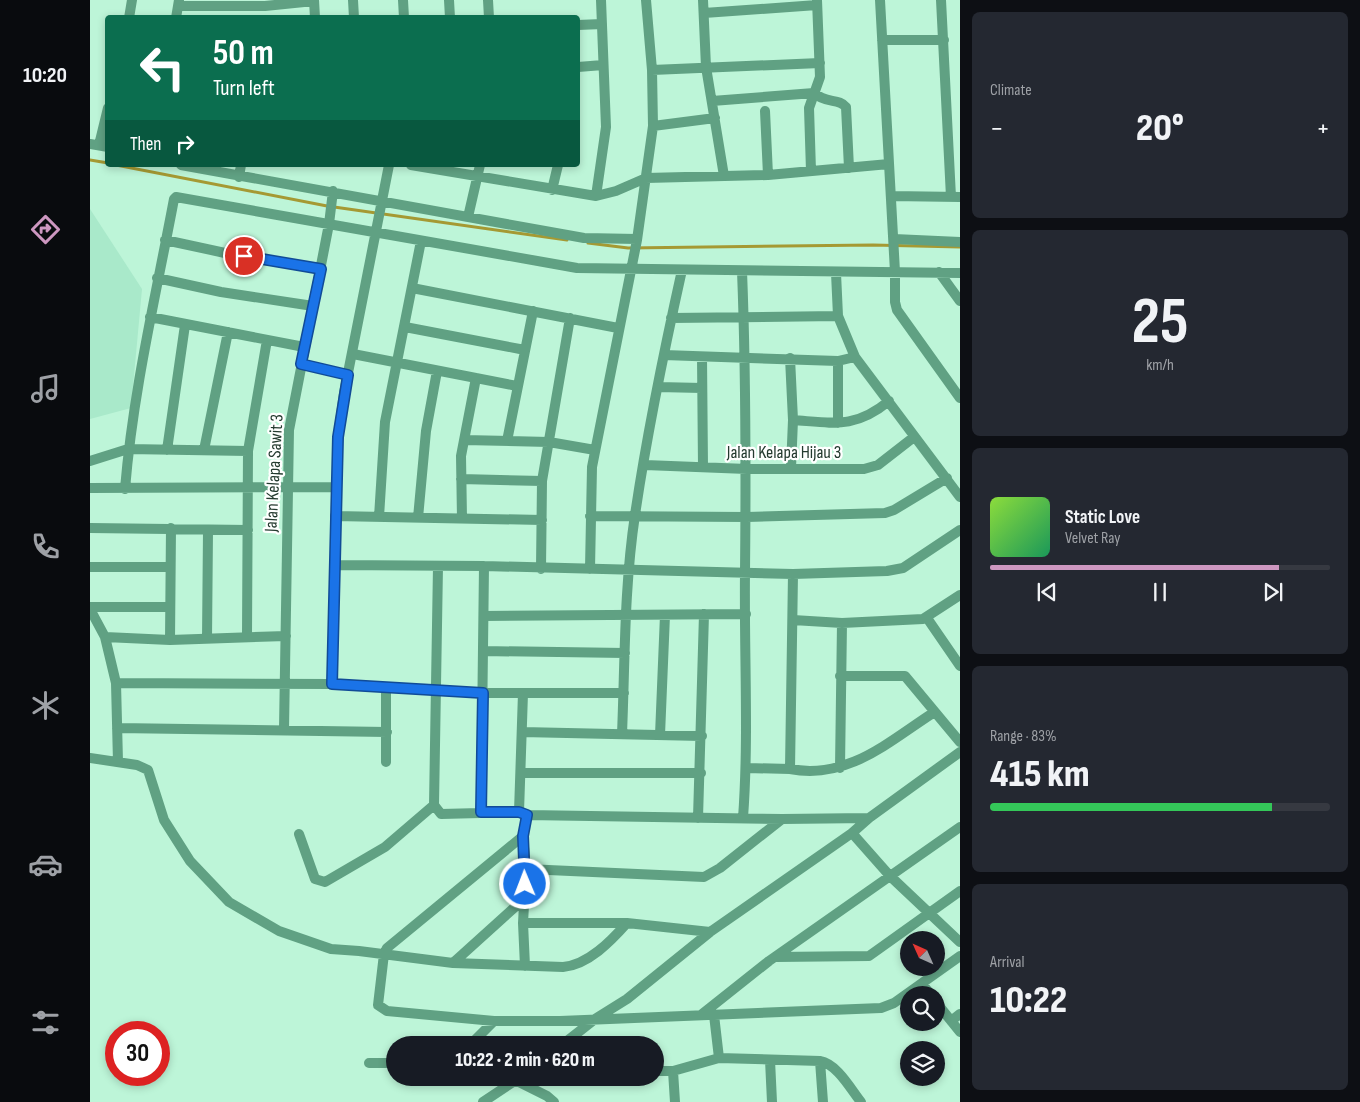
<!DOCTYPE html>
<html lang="en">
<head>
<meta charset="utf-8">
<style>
	body { margin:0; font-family:"Sofia Sans Condensed",sans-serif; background:#242831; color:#f1f3f6; height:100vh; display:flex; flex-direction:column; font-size:19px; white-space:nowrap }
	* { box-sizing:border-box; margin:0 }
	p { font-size:16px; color:#9ea1a6 }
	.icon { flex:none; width:28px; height:28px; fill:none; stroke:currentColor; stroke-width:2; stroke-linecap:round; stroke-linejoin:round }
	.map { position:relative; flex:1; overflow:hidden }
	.side { display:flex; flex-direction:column; gap:12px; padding:12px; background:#0d0f14; width:400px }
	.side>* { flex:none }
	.hud { position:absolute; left:15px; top:15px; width:475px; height:152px; border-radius:5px; box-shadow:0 2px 8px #0003; background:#0b6e4f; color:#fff; overflow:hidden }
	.needle { width:32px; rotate:315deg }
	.tools { position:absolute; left:810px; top:931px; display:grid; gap:10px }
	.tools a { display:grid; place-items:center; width:45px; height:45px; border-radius:50%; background:#171b24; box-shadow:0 2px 8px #0003; font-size:25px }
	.speed { position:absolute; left:15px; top:1021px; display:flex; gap:10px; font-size:25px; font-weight:700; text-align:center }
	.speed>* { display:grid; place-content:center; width:65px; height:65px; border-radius:50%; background:#171b24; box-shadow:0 2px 8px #0003; line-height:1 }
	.speed .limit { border:8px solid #d22; background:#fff; color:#111 }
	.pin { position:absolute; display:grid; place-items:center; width:42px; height:42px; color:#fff; margin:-21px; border:2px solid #fff; border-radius:50%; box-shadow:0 1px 5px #0007 }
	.me { position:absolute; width:55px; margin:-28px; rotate:359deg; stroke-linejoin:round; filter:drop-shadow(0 0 4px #0008) }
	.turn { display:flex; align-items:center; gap:18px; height:105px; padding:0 25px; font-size:22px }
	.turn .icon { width:65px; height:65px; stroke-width:2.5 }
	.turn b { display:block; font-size:35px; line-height:42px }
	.then { display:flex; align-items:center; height:48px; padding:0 25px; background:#0003; gap:10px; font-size:19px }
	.big { font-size:38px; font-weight:800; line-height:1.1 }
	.side .card { flex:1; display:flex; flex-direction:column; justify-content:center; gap:8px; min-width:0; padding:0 18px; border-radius:8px; background:#242831 }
	.side .dial { align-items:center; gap:0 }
	.dial b { font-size:65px; line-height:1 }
	.song { display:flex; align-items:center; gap:15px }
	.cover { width:60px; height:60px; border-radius:8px; background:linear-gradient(135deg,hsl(90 70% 55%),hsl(150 70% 35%)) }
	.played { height:5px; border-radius:2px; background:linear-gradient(90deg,#cd97c0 85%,#363941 85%) }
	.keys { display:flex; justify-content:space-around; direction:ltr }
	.heat { display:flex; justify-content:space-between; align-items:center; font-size:28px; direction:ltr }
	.charge { height:8px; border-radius:4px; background:linear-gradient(90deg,#34c759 83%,#363941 0) }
	.trip { position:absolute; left:296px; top:1036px; width:278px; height:50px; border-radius:25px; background:#171b24; box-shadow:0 2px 8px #0003; font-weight:800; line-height:50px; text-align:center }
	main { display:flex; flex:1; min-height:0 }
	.tabs { display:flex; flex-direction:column; width:90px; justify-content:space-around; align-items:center; background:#090b0e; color:#9ea1a6 }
	.tabs .icon { width:35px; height:35px }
	.tabs .active { color:#cd97c0 }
	.tabs b { font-size:22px; color:#f1f3f6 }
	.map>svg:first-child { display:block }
	.built { fill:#a9e9ca }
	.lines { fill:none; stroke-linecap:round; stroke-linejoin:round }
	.stream { stroke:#a59933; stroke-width:3 }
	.street { stroke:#60a183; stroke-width:10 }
	.route-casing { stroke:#114b97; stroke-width:12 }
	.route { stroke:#1a73e8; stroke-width:9 }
	.labels { text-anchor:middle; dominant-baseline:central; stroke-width:4.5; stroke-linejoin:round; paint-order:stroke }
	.street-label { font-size:18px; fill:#243a2f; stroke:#fff }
</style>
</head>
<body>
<main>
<nav class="tabs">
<b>10:20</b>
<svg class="icon active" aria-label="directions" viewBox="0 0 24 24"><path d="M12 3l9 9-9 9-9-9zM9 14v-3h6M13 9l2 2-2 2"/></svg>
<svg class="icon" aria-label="music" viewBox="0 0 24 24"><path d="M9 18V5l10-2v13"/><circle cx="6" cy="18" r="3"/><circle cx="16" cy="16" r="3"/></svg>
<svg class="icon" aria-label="phone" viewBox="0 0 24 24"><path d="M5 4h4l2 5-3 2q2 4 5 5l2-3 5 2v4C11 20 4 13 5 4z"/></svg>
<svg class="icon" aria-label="climate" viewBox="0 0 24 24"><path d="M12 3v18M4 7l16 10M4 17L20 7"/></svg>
<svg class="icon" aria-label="car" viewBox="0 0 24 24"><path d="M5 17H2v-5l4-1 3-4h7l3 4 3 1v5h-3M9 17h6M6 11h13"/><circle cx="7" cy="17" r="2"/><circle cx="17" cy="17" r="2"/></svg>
<svg class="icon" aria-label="filters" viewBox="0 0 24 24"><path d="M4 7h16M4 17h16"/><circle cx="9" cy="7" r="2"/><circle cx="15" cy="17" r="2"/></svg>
</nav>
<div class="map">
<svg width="870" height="1102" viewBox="0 0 870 1102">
	<rect width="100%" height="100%" fill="#bdf5d8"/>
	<path class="built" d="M0,209L52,289L41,408L0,419Z"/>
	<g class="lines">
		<path class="stream" d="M0,160L18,163
			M26,165L237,206L477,240
			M498,243L538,248L783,245L870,247"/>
		<path class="street" d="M224,0L225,18
			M263,0L264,18
			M313,0L314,18
			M359,0L360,18
			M398,0L399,18
			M613,0L616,67L634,176
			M790,0L805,272V302L807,310L870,398
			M851,0L861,197
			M88,6H175L224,1
			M614,13L727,5
			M39,18L42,0
			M86,18L89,0
			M488,25L512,24
			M792,40H854
			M488,67L513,65
			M562,70L730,63
			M622,101L724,93C736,104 749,98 756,107L759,168
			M675,111L678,175
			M563,126L625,118
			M0,144L18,147
			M9,145L18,108
			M91,165L494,238L547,239
			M321,165L506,196L526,191L556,178L678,175L799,164
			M721,171L719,108L730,77L727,0
			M149,177L151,165
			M462,190L468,165
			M506,196L516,127L511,0
			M801,196L870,197
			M378,217L390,165
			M804,239L870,242
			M75,240L135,253L231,269
			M652,271C656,372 656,472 655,573C654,655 659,736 653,818
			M849,272L870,301
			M746,273L748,316L765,357L870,497
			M67,278L131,292L223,306
			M322,288L528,328
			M60,317L214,347
			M581,318L748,316
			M315,327L435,350
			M263,354L427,386
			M574,355L748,361L765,357
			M612,357L613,467
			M700,358L703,420L701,468
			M748,361V423
			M211,364L258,375
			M568,387L612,388
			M703,420C744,423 765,429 799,401
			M374,440L459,442L505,450
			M417,441L443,311
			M77,450L95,325
			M114,450L138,332
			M0,461L38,449L158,451
			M555,465L657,469H774L788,465L824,437
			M371,479L452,481
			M0,488L246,487
			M35,489C43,391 66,295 84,199L86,197L487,268L870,273
			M245,516L452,520
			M500,516L657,517L795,513L804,510L857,478
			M289,517L295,422L331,241
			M328,518L336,431L347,371
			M372,519L371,456L386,378
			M0,528L158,530
			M244,565L394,566L703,574L797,571L813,568L870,530
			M348,566L344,805L351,814L429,812L437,815L692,819L779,818
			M0,567H80
			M451,569L452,481L480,318
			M500,569L502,467L547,240L563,126L562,70L556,0
			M703,574L700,769C758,780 798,742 843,713
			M0,607H80
			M0,609L15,637L26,683L28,762
			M394,616L656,614
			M837,618L870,666
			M703,620L752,623L833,619L870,595
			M15,637L80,640L196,636
			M157,637L158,451L177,340
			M117,639L118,531
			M80,640L81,528
			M393,651L535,653
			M750,676H815L870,742
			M26,683L242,684L393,693H534
			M242,684L248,437L254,393L299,165
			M296,689V762
			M27,728L297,732
			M194,729L199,430L239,224L243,191
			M432,732L612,736
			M532,734C535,662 534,588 545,515C557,433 574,351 592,270
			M570,735L575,615
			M0,758L47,765L58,770L74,820L100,861L139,902L189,931L241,949L269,951L363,963L473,967C498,965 521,941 537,923
			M657,768L700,769
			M750,768L752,623
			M431,773H611
			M391,812L394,566
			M429,812L433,693
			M608,818L614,614
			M762,833L800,876L870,942
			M209,834L225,879L235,882L295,847L344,805
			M433,836L297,948L294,954L288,1005L297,1011L404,1021H470L791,1008L804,1003L870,956
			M436,869L614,877L630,868L692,819
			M433,923H537L620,932
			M686,957L779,956L870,891
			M363,963L435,898
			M435,966L433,923L436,869L433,836L437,815
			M832,984L841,995
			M846,1002L870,1032
			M611,1015L679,961L870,827
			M624,1015L629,1058
			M861,1021L870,1014
			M380,1045L404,1021
			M472,1045L505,1019L537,999L620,932L762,833L779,818L870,752
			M680,1060L682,1102
			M730,1061L733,1102
			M279,1063H305
			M565,1071H583L629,1058L730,1061C747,1064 760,1088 771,1102
			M583,1071L585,1102
			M425,1080L457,1096L464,1102
			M393,1102L429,1078"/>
	</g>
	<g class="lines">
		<defs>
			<path id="route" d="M154,256L231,269L211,364L258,375L248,437L242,684L393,693L391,812H429L437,815L433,836L435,884"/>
		</defs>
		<use href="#route" class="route-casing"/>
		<use href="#route" class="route"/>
	</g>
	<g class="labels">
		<g class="street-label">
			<text x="694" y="452">Jalan Kelapa Hijau 3</text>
			<text transform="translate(184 473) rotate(-87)">Jalan Kelapa Sawit 3</text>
		</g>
	</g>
</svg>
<div class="tools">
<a><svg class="needle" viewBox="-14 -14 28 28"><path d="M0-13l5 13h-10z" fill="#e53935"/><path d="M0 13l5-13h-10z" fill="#9ea1a6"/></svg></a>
<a><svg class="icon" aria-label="search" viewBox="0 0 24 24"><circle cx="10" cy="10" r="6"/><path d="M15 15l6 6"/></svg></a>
<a><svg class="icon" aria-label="layers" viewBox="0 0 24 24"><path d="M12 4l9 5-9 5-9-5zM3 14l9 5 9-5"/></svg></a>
</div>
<div class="speed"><div class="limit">30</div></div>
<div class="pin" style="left:154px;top:256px;background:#d93025"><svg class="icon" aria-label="arrive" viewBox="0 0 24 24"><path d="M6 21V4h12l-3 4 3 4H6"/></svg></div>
<svg class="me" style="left:435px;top:884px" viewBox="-20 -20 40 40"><circle r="17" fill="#1a73e8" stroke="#fff" stroke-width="3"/><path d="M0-11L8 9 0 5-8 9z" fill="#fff"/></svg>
<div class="trip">10:22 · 2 min · 620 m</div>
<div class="hud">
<div class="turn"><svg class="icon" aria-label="left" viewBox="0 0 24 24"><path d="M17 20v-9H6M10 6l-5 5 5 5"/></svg><div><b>50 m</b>Turn left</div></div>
<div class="then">Then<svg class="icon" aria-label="right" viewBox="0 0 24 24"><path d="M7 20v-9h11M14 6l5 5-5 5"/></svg></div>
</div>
</div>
<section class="side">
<div class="card"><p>Climate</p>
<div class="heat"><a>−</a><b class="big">20°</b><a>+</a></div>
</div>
<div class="card dial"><b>25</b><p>km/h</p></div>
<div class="card">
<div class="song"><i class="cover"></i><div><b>Static Love</b><p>Velvet Ray</p></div></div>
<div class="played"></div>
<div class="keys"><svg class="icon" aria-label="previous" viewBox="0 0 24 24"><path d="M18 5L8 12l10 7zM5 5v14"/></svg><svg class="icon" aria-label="pause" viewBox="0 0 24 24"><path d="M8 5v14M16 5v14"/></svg><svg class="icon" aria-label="next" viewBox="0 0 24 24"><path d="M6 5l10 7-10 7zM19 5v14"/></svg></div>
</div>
<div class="card"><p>Range · 83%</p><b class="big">415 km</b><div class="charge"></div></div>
<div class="card"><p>Arrival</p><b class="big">10:22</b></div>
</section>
</main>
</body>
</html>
